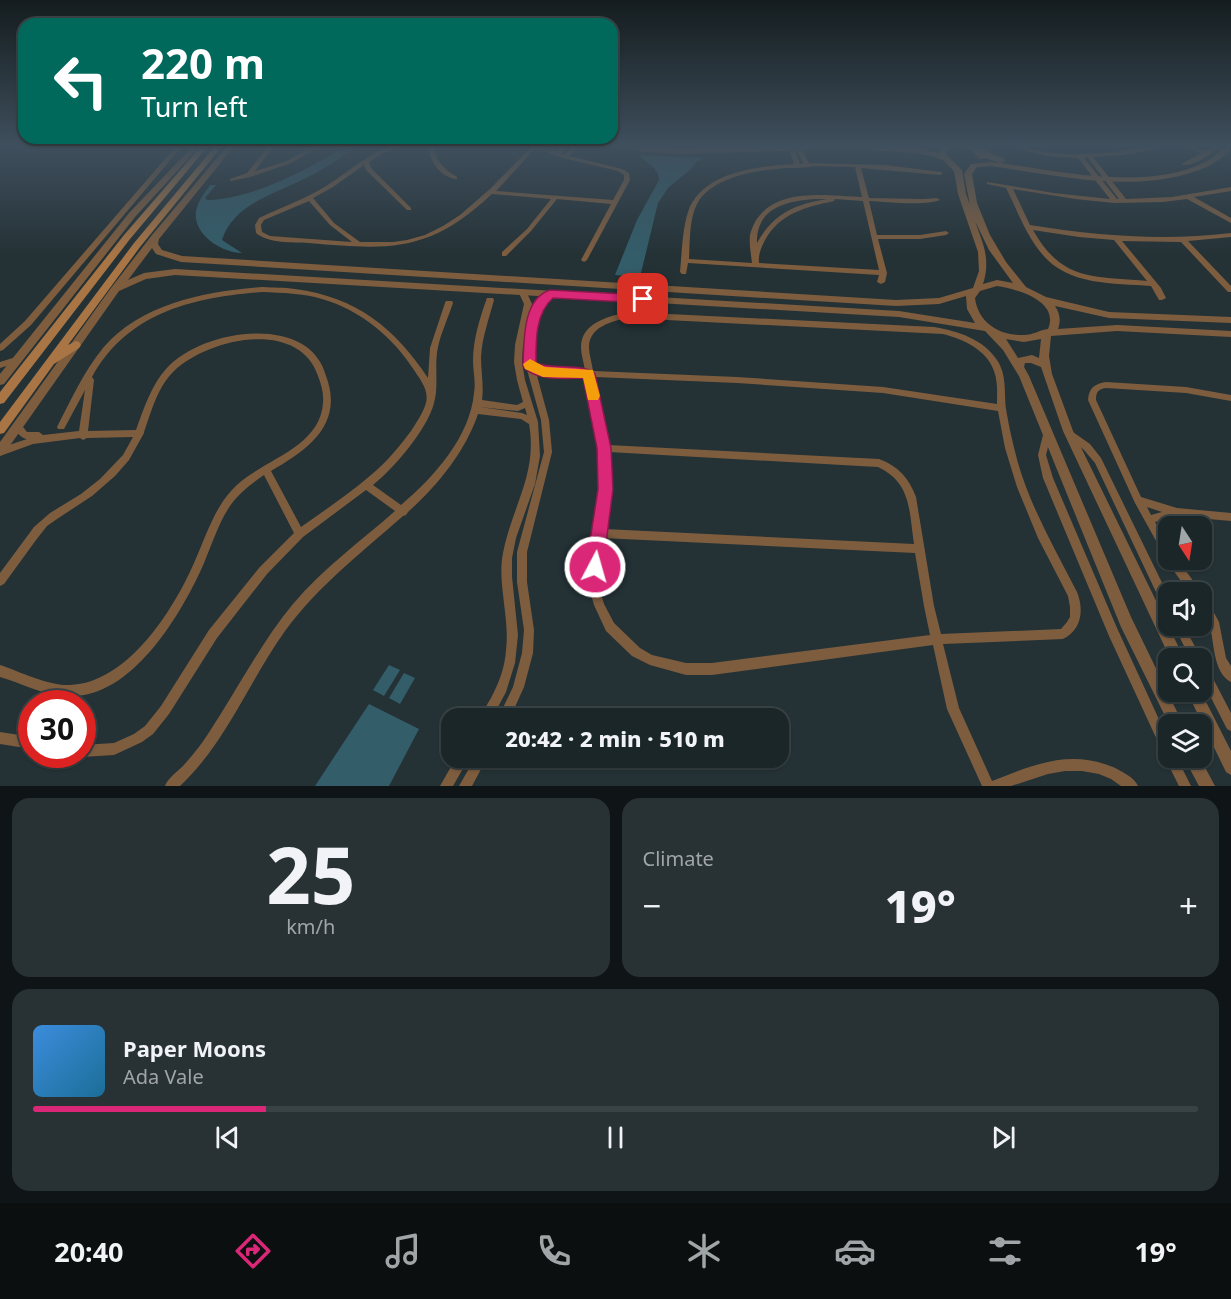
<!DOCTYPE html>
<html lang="en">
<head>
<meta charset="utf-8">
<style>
	body { margin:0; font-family:"Noto Sans",sans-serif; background:#283234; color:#f1f3f6; height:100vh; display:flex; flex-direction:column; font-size:22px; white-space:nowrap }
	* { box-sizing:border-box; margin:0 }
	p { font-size:20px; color:#a0a5a8 }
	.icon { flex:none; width:33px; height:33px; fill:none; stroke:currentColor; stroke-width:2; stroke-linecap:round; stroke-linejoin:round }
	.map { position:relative; height:786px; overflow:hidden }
	.panel { display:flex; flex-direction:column; gap:12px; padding:12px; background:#0f1516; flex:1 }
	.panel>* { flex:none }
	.top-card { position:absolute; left:18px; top:18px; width:600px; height:126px; border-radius:18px; box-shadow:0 2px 4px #0004,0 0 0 2px #394345; background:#00695c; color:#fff; overflow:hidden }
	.needle { width:39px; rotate:168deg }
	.tools { position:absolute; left:1158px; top:516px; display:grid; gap:12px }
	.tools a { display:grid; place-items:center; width:54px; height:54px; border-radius:12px; background:#1b2628; box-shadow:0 2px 4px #0004,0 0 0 2px #394345; font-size:30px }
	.speed { position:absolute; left:18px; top:690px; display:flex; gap:12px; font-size:30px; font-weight:700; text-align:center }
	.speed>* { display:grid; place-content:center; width:78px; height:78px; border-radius:50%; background:#1b2628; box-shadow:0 2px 4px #0004,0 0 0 2px #394345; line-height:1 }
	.speed .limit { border:9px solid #d22; background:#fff; color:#111 }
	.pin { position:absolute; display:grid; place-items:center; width:51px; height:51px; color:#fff; margin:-26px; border-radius:12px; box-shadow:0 3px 9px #0006 }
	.me { position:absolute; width:66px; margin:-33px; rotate:6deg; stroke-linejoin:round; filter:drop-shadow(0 0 4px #0008) }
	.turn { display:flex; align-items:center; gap:21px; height:126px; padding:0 24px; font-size:27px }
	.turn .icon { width:78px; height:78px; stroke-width:2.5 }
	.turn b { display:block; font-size:42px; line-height:51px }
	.big { font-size:45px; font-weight:800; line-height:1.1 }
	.panel .card { flex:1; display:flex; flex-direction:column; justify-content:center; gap:9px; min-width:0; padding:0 21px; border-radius:18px; background:#283234 }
	.panel .dial { align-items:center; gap:0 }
	.dial b { font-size:78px; line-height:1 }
	.song { display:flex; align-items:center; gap:18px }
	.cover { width:72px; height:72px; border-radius:9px; background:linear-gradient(135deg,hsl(210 70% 55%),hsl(200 70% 35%)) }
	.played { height:6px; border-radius:3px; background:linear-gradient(90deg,#db2777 20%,#394345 20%) }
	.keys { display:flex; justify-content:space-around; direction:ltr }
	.heat { display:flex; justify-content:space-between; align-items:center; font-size:33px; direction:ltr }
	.panel .tiles { flex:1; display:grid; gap:12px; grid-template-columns:1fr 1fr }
	.card:last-child { grid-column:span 2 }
	.trip { position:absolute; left:441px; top:708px; width:348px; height:60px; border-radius:18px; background:#1b2628; box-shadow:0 2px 4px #0004,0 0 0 2px #394345; font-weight:800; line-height:60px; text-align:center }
	.dock { display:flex; height:96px; justify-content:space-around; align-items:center; background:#0b0f10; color:#a0a5a8 }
	.dock .icon { width:42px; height:42px }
	.dock .active { color:#db2777 }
	.dock b { font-size:27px; color:#f1f3f6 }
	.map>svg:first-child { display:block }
	.green { fill:#335d69 }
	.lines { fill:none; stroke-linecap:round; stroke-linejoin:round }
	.minor { fill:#7e5d3f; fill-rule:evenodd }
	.tertiary { fill:#7e5d3f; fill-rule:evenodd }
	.secondary { fill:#a97545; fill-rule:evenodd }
	.route { fill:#db2777; stroke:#8e194d; stroke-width:1.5 }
	.slow { fill:#f59e0b }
</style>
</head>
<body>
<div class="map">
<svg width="1231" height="786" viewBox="0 0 1231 786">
	<rect width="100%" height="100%" fill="#243236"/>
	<path class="green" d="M348,145H359C344,155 328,167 312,175C279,193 234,202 222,240L242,253C224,253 199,238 196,219C194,206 203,195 210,185H216L205,198L207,200C254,199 308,169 348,145Z
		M640,155L705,158L697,161L691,169L668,188L658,203L640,277L615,275L637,220L659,180C659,167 646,164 640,155Z
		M389,665L400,670L384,696L373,690Z
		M404,673L415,678L400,704L389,698Z
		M369,704L419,729L389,786H315Z"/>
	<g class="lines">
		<path class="minor" d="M177,145H183L31,325L3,350L0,351V344L25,321Z
			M269,145H275L255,171L287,161L314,145H322L291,163L250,177L230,181V179L247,173Z
			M394,145H405L382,154L369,162L371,168L411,208V210H407L366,170L364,165L333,187L313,198L334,223L360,242H393L407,240L425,235L443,226L460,215L491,188L531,147L529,145H539L556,152L563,145H570L561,154L564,155L574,145H581L569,156L622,169L629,173L630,180L587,260L584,262L581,260L611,204L557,199L531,231L506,256H502V252L527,229L551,199L492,194C429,253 390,250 309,243C292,242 270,244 256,233L255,225L259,218C282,207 305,199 326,186C349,172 368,153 394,145ZM536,148L563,158L618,171L624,175V180L613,200L496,191ZM309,201L330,225L352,242L270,236L262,232L261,225L264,220Z
			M428,145H434C435,161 444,169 457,177V179C441,178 429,161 428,145Z
			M787,145H793L800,164L803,163L794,145H800L809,163L885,165L942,172V174L940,175L861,168L869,198L923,199L937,198L940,200C926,206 887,202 869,201L877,235H920L946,231L949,233L946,235L920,239H878L887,273L885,282L881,284L877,282L879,275L688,263L686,274H682L680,272C682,252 682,231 688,212C701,172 758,166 794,164ZM813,166L855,167L862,197C828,196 776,186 755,222C753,226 751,230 750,235C749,244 751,254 752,263L689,259C690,241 689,220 697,204C710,179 752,171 776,169C788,167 802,169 813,166ZM815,199H827C795,204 773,214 757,243C756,208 786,201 815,199ZM835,199L863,201L879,270L759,263C758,255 761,248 765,240C780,213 806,207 834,201Z
			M1013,145C1025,145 1034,151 1045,152C1079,157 1115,153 1149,147L1146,145H1154L1157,148L1156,149L1122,155L1093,157L1126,199L1172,197L1231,187V191L1194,197L1231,218V223L1187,199L1163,202L1115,203L1075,199L1013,189L1030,225C1098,236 1163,241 1231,233V237L1188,241L1231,286V292H1228L1181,242L1122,241L1161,288L1166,298L1162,300H1159L1151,286C1114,283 1068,286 1042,254C1026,235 1017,210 1006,188L987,184V182L1054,193L1110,199L1078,158C1056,157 1033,156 1013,145ZM1087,157L1088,158L1119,199H1117L1084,158ZM1033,230L1079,237L1114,240L1147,281C1094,276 1062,282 1033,230Z
			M1182,145H1191L1210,154L1205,155Z
			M263,287C273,288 284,287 295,289C356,297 395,328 428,378L430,348L445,303L446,301H452L453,303C448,318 441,333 438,347C434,365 439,386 434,403C427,430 394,468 373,485L401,505C434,477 470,437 474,393C476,382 473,371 473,361C473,340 480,317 487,298H493L494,300C489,319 482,337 481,357C481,372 484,386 482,400L517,405L523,402L517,380L514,362L515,345L524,304L519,293L523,291H526L532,304L523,345L522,362L525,380L538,422L540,456L535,484L516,538L512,558V577L518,635L515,663L506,692L492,718H480C483,711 487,705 491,698C499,683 505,667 506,650C510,618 497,583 503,553C512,506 538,474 529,424L521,419L478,414C465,452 438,485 408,512L406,515L403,516C360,554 319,585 285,631C249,681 226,743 180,786H165C168,778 177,772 183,766C192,756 201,745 208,734C237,690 260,644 293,604C323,568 360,542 395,511L366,490L303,537L267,574L217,638L169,714L153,734L142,742L114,755L82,757L78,754H82V745L114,743L134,734L145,726L161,706L209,630L259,568L294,533L264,475C251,484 239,493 230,506C217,525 210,551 200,572C177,621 128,701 66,696C43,695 21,683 0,677V665C21,672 48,686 70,685C127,683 173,611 194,563C205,539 213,511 231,491C258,460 320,450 323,403C324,393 321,384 318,376C299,318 208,338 174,371C157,388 152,410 144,432V433L129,460L115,476L92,496L57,519L47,526L36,540L4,584L0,586V573L34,527L50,513L81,494L100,479L123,455L133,437L87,438L83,440L80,438L33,444L0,456V448L27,439C21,438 16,432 13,426L14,424C20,421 23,427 27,432H39L43,435L79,431L85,390L64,429H58L57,427C71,400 84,371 103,348C141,303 208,291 263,287ZM263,292C282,293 303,293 322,299C360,310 393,337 414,370C421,381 429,390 426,403C423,413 416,423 411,431C399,447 386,463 371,475C349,494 325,510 301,527L271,471C309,449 344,424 326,376C322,362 314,351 302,344C264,322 195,337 166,369C151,386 144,408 136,430L88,431L94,380L92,377C128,312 194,297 263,292ZM480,407L518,411L525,408L527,415L522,413Z
			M547,292H550L554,294L541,306L534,336V364L544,369L585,371C584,363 581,355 581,347C581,323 609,316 628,312L934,327C958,331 983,339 997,360C1007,375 1004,392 1006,409C1009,427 1013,445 1018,463C1031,508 1055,549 1077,592C1084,609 1082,630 1063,639L943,644L959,708L992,781C1033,765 1069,749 1113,767C1121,771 1134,777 1138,786H1121L1111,779L1099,774L1082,771H1065L1048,774L1011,786H982L947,709L933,645L712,675H686L650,665L632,656L606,631L594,605L588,584L593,533L601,489L600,448L586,377L543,375L536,372L549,420L552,452L527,552V582L534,630L533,653L524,687L510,718H498L513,687L522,653L524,630L517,582V552L544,452L541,420L526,366V336L534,305ZM628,318L943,334C963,339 987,350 994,371C998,382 997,393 997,404L883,387L737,377L593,371C592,363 589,355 589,347C589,327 612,321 628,318ZM595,377L737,383L883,393L998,411L1005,448L1017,487L1038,538L1068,596L1070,607V617L1067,622L1061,629L941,634L934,606L916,497C909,478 898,466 879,459L608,445ZM609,452L878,467C912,483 909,512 914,544L604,529L611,489ZM602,538L915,553L924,606L930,635L712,663H686L652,655L640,648L614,623L604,604L598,584Z
			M16,357L20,360L19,362L0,368V362Z
			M1106,382L1186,387L1231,395V401L1186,393L1106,388C1098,389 1096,392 1096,400L1141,497L1177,508L1231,513V521L1175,516L1155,522L1168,545V560H1178L1199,589L1200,592H1189L1168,563V558L1165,557L1135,503L1088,400C1089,388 1094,384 1106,382ZM1147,507L1162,512L1151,515Z
			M1070,430L1090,444L1101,458L1168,595V610L1164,609L1095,463L1084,450L1067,435L1066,433L1067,431Z
			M1047,432L1050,433L1051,435L1046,455L1053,478L1117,628L1168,739V758H1177L1191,786H1179L1165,758L1166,756L1164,755L1109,636L1043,478L1038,455L1043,435L1044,433Z
			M1202,597L1206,598L1219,622L1226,658L1231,666V682C1212,672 1215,641 1209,624C1204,611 1200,614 1202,597Z
			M1174,626H1184L1201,658H1190Z
			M1202,663L1206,665L1231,713V731L1227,729L1202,680Z
			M0,732L32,737V749L0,744Z
			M456,758H469L453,786H440Z
			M475,758H487L472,786H459Z"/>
		<path class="tertiary" d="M194,145H201L135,217L4,384L0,385V374L129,213Z
			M228,145H235L159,239L158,244L162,250L182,256L896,300L939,298L973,288L979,271L978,252L958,194L954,171L943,160L935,157L916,153L852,149L679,154L645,152L608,145L679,149L802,145H877L916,148L938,153L939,149L947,145H956L946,152V154L962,170L966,194L970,205L964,174L971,164L991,162L1000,163L986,158L980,159L972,151L958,145L978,147L1004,159L1005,161L1001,163C1061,172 1149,191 1205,162C1213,158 1220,151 1227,145H1231V150C1224,155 1217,162 1209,166C1141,196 1061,176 991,166L977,167L972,174L977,203L990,235L1006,262L1026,287L1046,297L1109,312L1231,317V323L1109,318L1055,306C1060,314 1061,320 1058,329L1117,325L1231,331V337L1117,331L1051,336L1049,356L1052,374L1073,431L1184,658H1170L1063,431L1041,367L1031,363H1025L1024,367L1029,376L1131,617L1183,724H1169L1121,627L1019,376L1003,350L985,331L899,317L175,275L146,279L119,291L4,454L0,456V442L111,288L152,235ZM975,221L989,250L1013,283L997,280L983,284C991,259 983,244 975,221ZM152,248L156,254L181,262L896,306L939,304L966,296L967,309L975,323L899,311L175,269L144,273L128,280ZM997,286C1017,289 1060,301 1048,329C1040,330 1033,335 1024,335C1000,336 978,323 975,298L980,291ZM1006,339L1024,342L1041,339L1039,358L1032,355L1018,358Z
			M1213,145H1221C1213,153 1192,169 1181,164L1204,152Z
			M1187,692H1201L1231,751V775L1226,772Z
			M1184,758H1200L1215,786H1199Z"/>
		<path class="secondary" d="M202,145H209L130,239L4,403L0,404V392L124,235Z
			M216,145H223L140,247L68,345L76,341L79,342L81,345L79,348L54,364L4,433L0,434V422L134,243Z"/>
	</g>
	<linearGradient id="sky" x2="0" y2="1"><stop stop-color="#141c1e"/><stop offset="0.57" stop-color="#3f4f5d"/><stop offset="1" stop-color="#3f4f5d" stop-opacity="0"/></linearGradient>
	<rect width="1231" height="255" fill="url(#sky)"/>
	<path class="route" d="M550,290L643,295L649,299L643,303L553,298C535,314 536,341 536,363C552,370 587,363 595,374L611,448L613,489L603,567L601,573L595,575L589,573L586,567L598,489L597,448L583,378C565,378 535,382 523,366C524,342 522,299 550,290Z"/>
	<path class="slow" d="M530,359L545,367L593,370L600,396L598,400H588L583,378L543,377L525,369L523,364Z"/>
</svg>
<div class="tools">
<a><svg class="needle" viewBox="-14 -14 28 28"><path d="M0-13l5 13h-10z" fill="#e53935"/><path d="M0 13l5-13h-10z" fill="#a0a5a8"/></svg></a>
<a><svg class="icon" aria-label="sound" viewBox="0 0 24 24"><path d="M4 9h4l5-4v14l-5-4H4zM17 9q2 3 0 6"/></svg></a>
<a><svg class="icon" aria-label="search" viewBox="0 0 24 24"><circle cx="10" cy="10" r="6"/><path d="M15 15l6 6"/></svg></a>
<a><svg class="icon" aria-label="layers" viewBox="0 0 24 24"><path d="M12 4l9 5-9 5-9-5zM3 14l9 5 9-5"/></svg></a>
</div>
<div class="speed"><div class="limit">30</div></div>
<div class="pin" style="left:643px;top:299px;background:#d93025"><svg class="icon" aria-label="arrive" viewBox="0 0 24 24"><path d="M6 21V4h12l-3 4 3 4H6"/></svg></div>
<svg class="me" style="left:595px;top:567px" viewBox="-20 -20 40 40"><circle r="17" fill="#db2777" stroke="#fff" stroke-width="3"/><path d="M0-11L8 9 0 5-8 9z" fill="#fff"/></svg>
<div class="trip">20:42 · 2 min · 510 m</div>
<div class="top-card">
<div class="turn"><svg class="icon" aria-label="left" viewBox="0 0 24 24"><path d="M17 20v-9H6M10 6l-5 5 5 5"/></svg><div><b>220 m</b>Turn left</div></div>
</div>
</div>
<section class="panel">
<div class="tiles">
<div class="card dial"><b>25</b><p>km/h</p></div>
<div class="card"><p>Climate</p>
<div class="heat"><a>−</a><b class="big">19°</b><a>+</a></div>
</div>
<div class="card">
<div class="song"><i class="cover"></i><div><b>Paper Moons</b><p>Ada Vale</p></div></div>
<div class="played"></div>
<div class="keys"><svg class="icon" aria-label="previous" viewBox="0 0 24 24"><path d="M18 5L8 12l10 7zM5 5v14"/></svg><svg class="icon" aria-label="pause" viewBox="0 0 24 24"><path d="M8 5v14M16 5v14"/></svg><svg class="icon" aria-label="next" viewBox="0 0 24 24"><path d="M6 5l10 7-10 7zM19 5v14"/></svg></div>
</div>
</div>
</section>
<nav class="dock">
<b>20:40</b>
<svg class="icon active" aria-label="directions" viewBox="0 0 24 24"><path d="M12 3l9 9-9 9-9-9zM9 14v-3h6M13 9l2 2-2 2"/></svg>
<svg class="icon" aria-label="music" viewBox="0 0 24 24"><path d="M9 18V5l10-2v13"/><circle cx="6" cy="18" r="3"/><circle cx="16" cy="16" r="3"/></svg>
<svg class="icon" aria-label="phone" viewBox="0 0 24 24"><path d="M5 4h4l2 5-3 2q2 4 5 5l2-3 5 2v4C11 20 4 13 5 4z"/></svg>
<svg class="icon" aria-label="climate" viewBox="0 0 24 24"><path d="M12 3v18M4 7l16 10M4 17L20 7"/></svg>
<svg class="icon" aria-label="car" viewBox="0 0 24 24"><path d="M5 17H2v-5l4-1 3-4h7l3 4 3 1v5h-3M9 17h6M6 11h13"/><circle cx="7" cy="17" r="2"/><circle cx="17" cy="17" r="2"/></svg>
<svg class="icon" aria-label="filters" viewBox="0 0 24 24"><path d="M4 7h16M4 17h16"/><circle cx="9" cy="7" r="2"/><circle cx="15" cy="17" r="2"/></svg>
<b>19°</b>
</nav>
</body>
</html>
